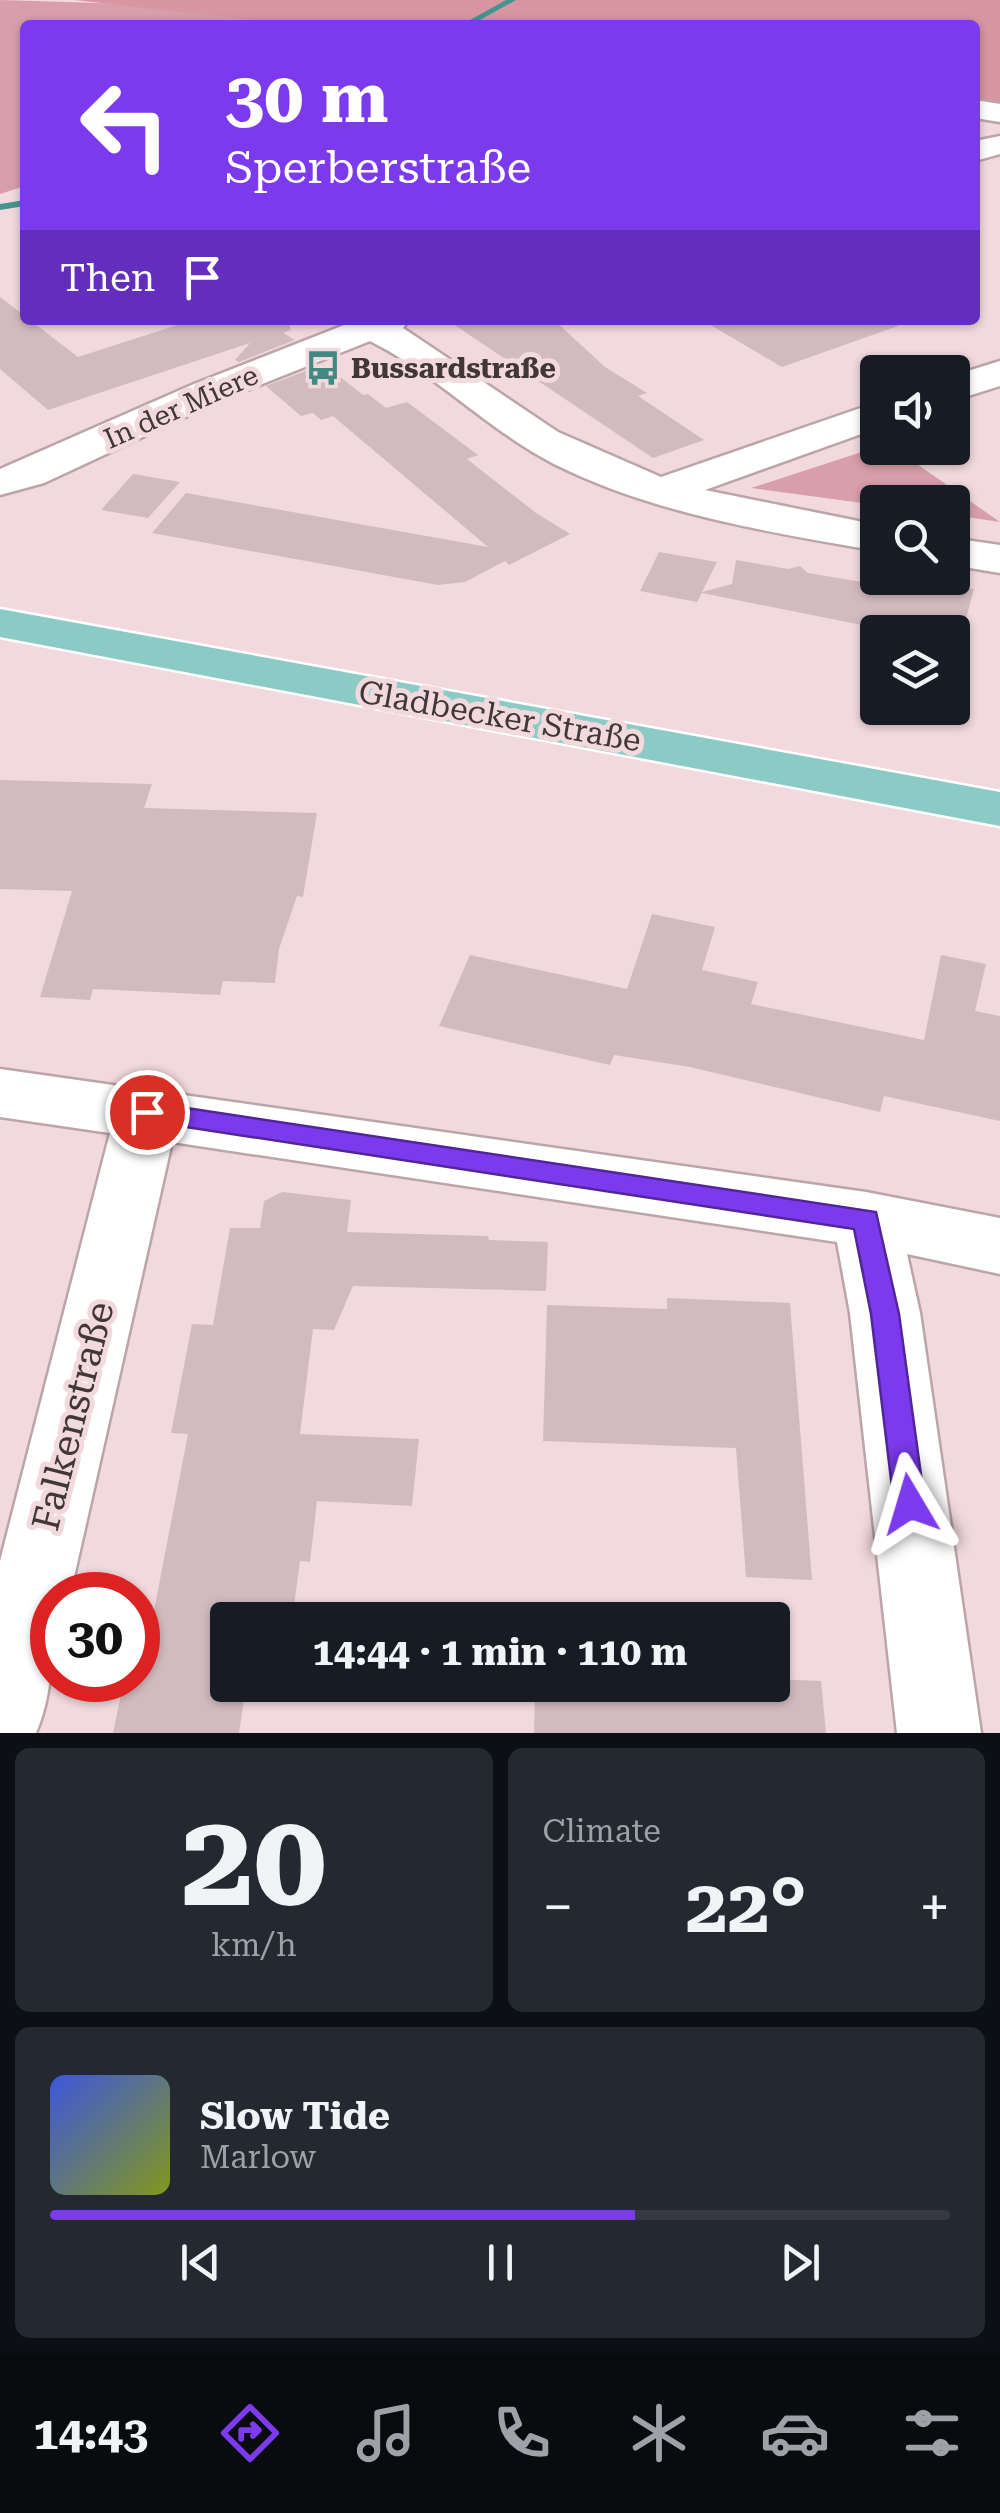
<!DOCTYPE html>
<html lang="en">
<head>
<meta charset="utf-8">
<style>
	body { margin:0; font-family:"Roboto Serif",serif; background:#242831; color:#f1f3f6; height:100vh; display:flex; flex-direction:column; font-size:38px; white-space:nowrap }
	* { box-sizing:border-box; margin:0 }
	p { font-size:32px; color:#9ea1a6 }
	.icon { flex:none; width:55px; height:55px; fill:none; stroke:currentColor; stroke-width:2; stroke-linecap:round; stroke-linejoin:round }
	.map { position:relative; height:1733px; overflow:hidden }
	.drawer { display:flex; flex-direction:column; gap:15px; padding:15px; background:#0d0f14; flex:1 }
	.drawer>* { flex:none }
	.top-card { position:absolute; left:20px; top:20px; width:960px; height:305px; border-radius:10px; box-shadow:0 2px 8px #0004; background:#7c3aed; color:#fff; overflow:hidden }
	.tools { position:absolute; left:860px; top:355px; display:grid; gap:20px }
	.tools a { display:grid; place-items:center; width:110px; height:110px; border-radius:10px; background:#171b24; box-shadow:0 2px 8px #0004; font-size:50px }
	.speed { position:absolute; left:30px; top:1572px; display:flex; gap:20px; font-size:50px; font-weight:700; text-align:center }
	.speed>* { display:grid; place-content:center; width:130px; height:130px; border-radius:50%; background:#171b24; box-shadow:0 2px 8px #0004; line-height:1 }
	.speed .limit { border:15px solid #d22; background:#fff; color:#111 }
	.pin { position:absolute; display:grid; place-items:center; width:85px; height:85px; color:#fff; margin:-42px; border:5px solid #fff; border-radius:50%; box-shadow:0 2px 10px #0007 }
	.me { position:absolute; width:110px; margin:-55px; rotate:353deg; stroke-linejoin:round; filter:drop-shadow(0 0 8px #0008) }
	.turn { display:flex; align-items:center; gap:35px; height:210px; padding:0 40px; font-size:45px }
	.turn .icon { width:130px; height:130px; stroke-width:2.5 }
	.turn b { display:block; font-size:70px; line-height:85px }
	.then { display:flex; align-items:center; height:95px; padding:0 40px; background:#0003; gap:20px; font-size:38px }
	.big { font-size:75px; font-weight:700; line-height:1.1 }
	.drawer .widget { flex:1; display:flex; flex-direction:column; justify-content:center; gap:15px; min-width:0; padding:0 35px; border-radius:15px; background:#242831 }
	.drawer .dial { align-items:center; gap:0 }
	.dial b { font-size:130px; line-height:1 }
	.song { display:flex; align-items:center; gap:30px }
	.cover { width:120px; height:120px; border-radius:15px; background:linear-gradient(135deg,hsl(230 70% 55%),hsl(70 70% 35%)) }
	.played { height:10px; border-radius:5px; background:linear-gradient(90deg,#7c3aed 65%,#363941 65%) }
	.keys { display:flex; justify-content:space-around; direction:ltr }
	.heat { display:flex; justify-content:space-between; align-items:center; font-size:55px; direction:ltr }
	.drawer .tiles { flex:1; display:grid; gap:15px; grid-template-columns:1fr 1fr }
	.widget:last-child { grid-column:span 2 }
	.trip { position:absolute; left:210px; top:1602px; width:580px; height:100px; border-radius:10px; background:#171b24; box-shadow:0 2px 8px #0004; font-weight:700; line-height:100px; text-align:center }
	.tabs { display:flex; height:160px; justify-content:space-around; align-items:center; background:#090b0e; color:#9ea1a6 }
	.tabs .icon { width:70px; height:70px }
	.tabs .selected { color:#7c3aed }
	.tabs b { font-size:45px; color:#f1f3f6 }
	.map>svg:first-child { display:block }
	.green { fill:#d89faa }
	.forest { fill:#d796a2 }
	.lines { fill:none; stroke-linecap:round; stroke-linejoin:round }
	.stream { fill:#44958e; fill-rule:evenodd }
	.building { fill:#d2bbbf }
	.minor-casing { stroke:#bba5a9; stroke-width:5 }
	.major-casing { stroke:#fff; stroke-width:5 }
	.minor { fill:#fff; fill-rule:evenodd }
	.major { fill:#8ccac5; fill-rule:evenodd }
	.route { fill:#7c3aed; stroke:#51269a; stroke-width:2.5 }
	.labels { text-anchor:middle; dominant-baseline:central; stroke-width:10; stroke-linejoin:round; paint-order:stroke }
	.far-poi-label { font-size:28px; font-weight:bold; fill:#413739; stroke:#f1d9dd; text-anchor:start }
	.far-street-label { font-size:28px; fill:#413739; stroke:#f1d9dd }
	.street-label { font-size:32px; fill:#413739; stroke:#f1d9dd }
	.near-street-label { font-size:38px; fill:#413739; stroke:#f1d9dd }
</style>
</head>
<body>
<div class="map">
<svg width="1000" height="1733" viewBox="0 0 1000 1733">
	<rect width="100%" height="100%" fill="#f1d9dd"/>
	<path class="green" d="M0,0L130,4L295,25H25V186L0,194Z
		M877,447L894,448L1000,522L953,515L952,502L877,505L751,488Z"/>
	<path class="forest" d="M75,0H1000V106L975,103V25H295Z"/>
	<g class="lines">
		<path class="stream" d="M506,0H516L471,25H461Z
			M25,200V206L0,210V204Z"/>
	</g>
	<path class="building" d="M0,297L78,357L193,320H288L291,330L283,333L295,340L239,362L235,360L250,343L48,410L0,369Z
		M447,320H554L605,367L647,393L638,396L704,440L653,458Z
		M702,320H897L898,326L782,367Z
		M324,364L363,395L368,394L386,408L407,402L478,455L467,459L536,513L570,534L509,565L505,561L465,582L438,585L152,533L186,493L488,547L333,416L321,420L313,413L301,416L266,386Z
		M133,474L180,482L148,518L101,510Z
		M659,552L717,562L702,592L732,584L736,560L788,569L800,566L808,573L874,584L876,578H912L974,589L961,637L952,632H897L702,593L697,602L640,591Z
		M0,780L152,784L144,808L317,813L303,897L297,896L279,949L275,983L223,981L220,995L93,989L90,1000L40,997L72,891L0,889Z
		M652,914L715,927L702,970L758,982L751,1004L924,1040L941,955L986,964L975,1011L1000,1016V1121L884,1096L880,1112L690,1067L614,1055L610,1065L439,1026L470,955L627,989Z
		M282,1192L351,1200L347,1232L488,1236L489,1240L548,1242L546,1291L353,1286L334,1330L313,1329L300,1434L419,1439L412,1506L317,1501L310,1562L300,1561L292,1620H228V1685H246L239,1733H113L124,1680H138V1621H152L188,1434L171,1433L192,1324L213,1325L230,1228H260L264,1201Z
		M667,1298L790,1303L812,1580L746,1577L736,1448L543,1441L547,1305L667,1309Z
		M772,1679L821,1681L826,1733H534L535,1687L677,1693L678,1685H772Z"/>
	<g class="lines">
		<defs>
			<path id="minor" d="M975,100L1000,104V122L975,118Z
				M1000,136V154L975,161V141Z
				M357,320H409L403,328L558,432L661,477L878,402V428L705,490L878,525V551C769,532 654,514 554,464C488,430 436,374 370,341L222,400L44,483L0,495V469L194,384Z
				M1000,361V386L952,401V376Z
				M952,538L1000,545V573L952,565Z
				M0,1069L866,1192L1000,1218V1274L907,1254L920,1313L981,1733H897L850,1313L837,1242L172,1142L70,1595H52C52,1642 55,1689 36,1733H0V1561L110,1133L0,1117Z"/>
			<path id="major" d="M0,609L1000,792V826L0,637Z"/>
		</defs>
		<use href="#minor" class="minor-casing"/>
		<use href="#major" class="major-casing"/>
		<use href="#minor" class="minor"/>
		<use href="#major" class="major"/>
	</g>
	<path class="route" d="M147,1102L876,1212L899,1314L925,1504L921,1514L910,1519L898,1514L894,1504L871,1314L854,1229L147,1121L138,1119L134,1112L138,1104Z"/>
	<defs>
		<symbol id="bus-bare" viewBox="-9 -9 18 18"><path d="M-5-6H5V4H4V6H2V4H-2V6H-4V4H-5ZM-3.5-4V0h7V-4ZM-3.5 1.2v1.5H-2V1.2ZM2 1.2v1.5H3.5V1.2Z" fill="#428983" stroke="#f1d9dd" stroke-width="2.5" paint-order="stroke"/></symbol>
	</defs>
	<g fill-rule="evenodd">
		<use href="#bus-bare" x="298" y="343" width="50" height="50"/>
	</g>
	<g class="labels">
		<g class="far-poi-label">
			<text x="351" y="368">Bussardstraße</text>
		</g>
		<g class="far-street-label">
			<text transform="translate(181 407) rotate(-24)">In der Miere</text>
		</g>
		<g class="street-label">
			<text transform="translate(500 716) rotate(10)">Gladbecker Straße</text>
		</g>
		<g class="near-street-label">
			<text transform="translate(73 1416) rotate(-76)">Falkenstraße</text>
		</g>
	</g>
</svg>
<div class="tools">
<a><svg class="icon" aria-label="sound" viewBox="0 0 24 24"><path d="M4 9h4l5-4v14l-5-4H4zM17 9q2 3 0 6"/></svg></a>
<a><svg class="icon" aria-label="search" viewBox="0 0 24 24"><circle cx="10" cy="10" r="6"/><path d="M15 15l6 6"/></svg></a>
<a><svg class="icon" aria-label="layers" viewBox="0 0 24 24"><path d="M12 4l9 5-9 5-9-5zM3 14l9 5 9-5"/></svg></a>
</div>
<div class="speed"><div class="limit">30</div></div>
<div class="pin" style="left:147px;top:1112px;background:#d93025"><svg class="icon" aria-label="arrive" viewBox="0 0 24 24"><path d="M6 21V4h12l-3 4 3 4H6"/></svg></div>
<svg class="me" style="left:910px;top:1504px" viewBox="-20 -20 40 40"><path d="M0-17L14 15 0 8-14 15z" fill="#7c3aed" stroke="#fff" stroke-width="4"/></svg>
<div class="trip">14:44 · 1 min · 110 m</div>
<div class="top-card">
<div class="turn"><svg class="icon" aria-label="left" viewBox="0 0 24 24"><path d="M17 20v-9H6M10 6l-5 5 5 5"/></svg><div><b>30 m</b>Sperberstraße</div></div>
<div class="then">Then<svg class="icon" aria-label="arrive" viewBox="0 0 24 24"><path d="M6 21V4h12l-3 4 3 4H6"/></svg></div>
</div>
</div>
<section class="drawer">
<div class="tiles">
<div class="widget dial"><b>20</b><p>km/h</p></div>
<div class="widget"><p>Climate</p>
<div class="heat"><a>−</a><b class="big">22°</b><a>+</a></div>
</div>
<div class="widget">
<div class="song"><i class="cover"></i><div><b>Slow Tide</b><p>Marlow</p></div></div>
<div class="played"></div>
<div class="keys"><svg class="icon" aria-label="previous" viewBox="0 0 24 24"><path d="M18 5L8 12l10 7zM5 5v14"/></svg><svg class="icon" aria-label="pause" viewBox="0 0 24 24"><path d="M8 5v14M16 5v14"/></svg><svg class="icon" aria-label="next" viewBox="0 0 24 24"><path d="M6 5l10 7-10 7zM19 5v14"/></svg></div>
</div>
</div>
</section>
<nav class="tabs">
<b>14:43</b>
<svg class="icon selected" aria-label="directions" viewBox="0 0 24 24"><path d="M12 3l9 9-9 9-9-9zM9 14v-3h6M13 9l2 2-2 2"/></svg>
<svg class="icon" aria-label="music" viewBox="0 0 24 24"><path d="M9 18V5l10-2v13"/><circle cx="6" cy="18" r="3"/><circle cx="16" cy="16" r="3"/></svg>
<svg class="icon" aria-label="phone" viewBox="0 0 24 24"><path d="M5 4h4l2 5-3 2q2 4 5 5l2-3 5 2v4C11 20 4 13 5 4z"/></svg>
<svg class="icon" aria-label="climate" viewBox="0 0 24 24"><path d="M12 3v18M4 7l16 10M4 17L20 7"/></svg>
<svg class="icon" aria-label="car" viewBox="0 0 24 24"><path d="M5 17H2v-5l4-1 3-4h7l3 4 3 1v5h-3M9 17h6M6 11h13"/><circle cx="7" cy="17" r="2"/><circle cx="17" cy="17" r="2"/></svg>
<svg class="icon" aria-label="filters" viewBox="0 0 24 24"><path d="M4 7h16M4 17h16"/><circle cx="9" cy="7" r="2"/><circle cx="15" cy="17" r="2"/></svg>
</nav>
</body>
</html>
